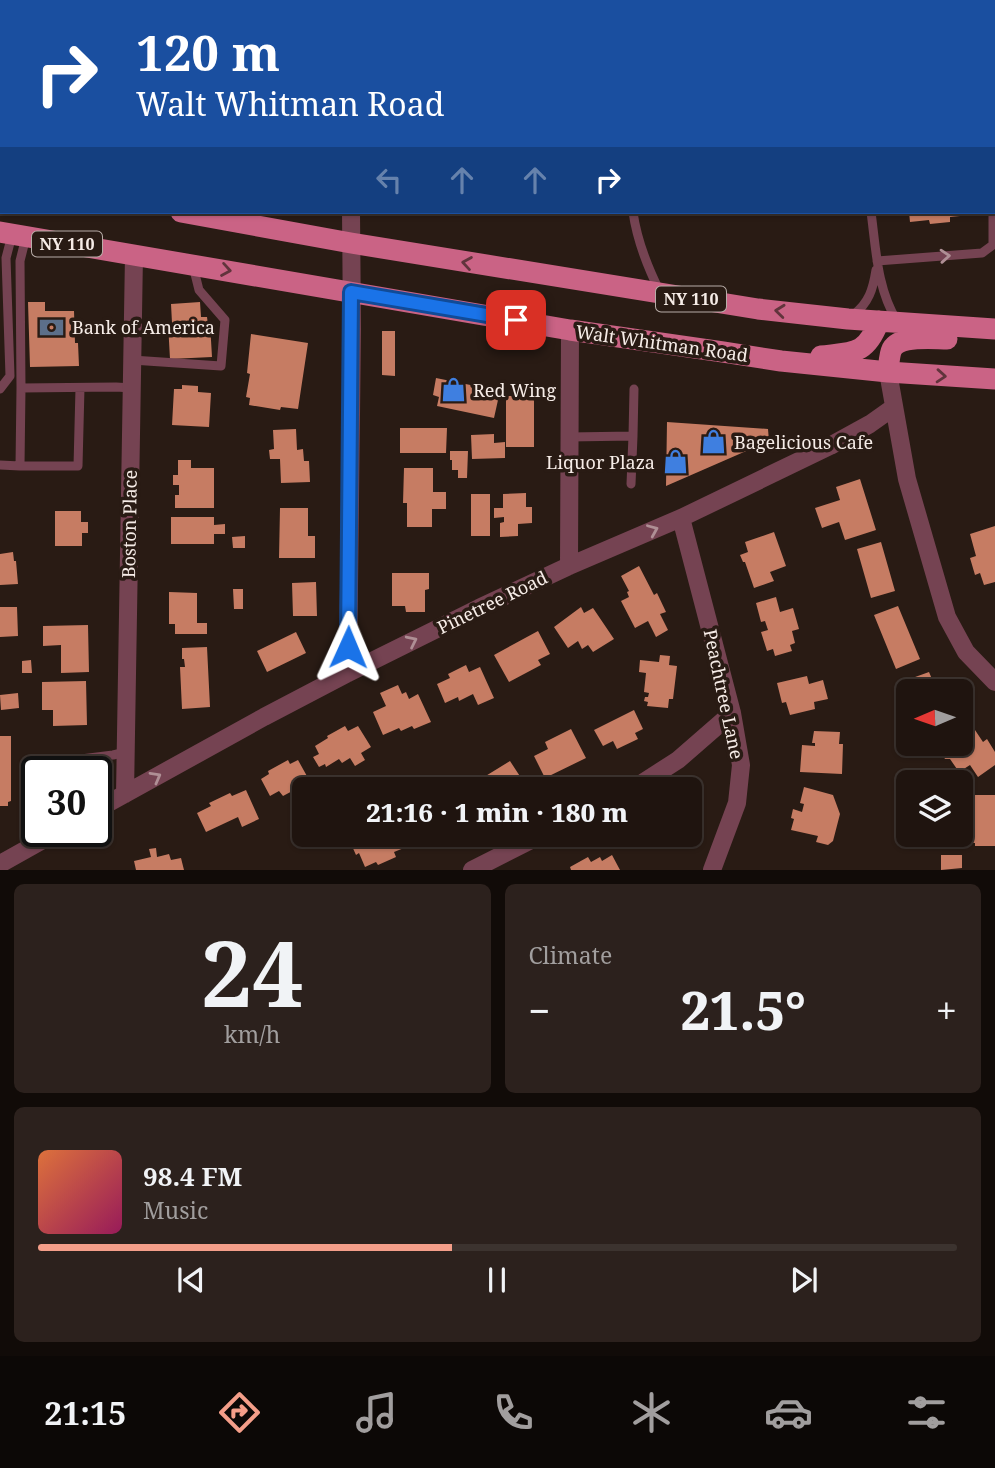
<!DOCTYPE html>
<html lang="en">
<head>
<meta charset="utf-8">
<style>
	body { margin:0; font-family:"Noto Serif",serif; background:#2c211d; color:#f1f3f6; height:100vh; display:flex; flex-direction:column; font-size:26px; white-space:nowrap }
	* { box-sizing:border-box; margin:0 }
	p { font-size:23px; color:#a19e9e }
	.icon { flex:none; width:38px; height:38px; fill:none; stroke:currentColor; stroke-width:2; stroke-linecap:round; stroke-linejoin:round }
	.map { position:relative; height:870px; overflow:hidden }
	.drawer { display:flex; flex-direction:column; gap:14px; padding:14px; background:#110b08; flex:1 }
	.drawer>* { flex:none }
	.banner { position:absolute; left:0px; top:0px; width:996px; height:214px; box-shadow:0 2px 5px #0004,0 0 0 2px #3c332f; background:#1a4fa0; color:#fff; overflow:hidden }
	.needle { width:46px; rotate:268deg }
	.buttons { position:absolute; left:896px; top:679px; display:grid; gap:14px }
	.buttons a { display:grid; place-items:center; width:77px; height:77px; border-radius:10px; background:#1f140f; box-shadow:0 2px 5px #0004,0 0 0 2px #3c332f; font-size:35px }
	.speed { position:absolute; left:21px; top:756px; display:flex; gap:14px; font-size:35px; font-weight:700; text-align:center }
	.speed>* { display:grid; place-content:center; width:91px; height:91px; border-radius:50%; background:#1f140f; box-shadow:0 2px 5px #0004,0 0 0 2px #3c332f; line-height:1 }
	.speed .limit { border:4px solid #111; border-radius:10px; background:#fff; color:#111 }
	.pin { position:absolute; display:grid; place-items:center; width:60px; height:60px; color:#fff; margin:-30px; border-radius:14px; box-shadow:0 4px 10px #0006 }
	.me { position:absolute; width:77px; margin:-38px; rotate:1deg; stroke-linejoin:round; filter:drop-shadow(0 0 5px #0008) }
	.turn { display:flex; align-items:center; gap:24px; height:147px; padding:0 21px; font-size:32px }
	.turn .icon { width:91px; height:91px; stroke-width:2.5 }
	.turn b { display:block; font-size:49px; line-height:60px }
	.lanes { display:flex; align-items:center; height:66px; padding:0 21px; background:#0003; justify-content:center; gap:35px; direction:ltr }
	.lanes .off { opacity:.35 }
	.big { font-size:52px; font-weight:800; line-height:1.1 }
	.drawer .tile { flex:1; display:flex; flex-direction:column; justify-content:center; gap:10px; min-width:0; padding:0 24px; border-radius:10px; background:#2c211d }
	.drawer .dial { align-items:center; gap:0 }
	.dial b { font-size:91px; line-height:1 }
	.song { display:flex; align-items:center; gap:21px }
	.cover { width:84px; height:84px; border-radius:10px; background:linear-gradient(135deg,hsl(20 70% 55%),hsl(330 70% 35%)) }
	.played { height:7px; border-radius:4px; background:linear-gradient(90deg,#f49e89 45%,#3c332f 45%) }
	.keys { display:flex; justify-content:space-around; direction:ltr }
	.heat { display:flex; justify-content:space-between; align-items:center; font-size:38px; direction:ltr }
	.drawer .tiles { flex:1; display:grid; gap:14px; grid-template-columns:1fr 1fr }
	.tile:last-child { grid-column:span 2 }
	.trip { position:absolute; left:292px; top:777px; width:410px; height:70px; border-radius:10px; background:#1f140f; box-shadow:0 2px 5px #0004,0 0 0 2px #3c332f; font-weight:800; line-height:70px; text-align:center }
	.menu { display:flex; height:112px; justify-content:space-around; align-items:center; background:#0c0806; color:#a19e9e }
	.menu .icon { width:49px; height:49px }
	.menu .selected { color:#f49e89 }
	.menu b { font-size:32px; color:#f1f3f6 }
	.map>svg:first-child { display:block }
	.water { fill:#000a18 }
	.building { fill:#c67c63 }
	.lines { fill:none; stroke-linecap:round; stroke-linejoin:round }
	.service { stroke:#754352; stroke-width:9 }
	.minor { stroke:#754352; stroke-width:18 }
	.primary { stroke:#ca6385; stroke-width:21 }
	.oneway { stroke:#af8f95 }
	.oneway2 { stroke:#61343c }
	.route-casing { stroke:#114b97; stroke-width:18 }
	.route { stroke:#1a73e8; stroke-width:12 }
	.labels { text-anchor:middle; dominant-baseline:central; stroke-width:7; stroke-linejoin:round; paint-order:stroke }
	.shield { fill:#291b14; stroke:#b8ada8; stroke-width:2 }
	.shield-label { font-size:16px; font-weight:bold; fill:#f6ece7 }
	.poi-label { font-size:18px; fill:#f6ece7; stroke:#291b14; text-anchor:start }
	.street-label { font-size:18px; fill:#f6ece7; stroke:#291b14 }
</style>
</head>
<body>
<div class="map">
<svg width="995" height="870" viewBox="0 0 995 870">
	<rect width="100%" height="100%" fill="#291b14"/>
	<path class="water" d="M194,0H454V2H195Z"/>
	<path class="building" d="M909,212H970V215L950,217V222L930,224L929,220L910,222Z
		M28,302H45V311H74L75,343H78L79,366L30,367Z
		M200,302L201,317H207L208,325L210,323L212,357L170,359L168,323H172L171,304Z
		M382,331H395V376L382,375Z
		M251,334L308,343L298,409L281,407L280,410L249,405L250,398L246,397L250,374L247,373Z
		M436,378L500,391L494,418L437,406L439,397L433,395Z
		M182,385L198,386V392L211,393L209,427L172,425L174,389H182Z
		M506,396H534V447H506Z
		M667,422L768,429L769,441L666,486Z
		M400,428H447L446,453H400Z
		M296,429L297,450L303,449L304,461H309L310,482L281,483L280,459H270L269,450L274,449L273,430Z
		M494,434V443L505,442V458L472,459L471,435Z
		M450,451H468L467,478H458V470H452V460H450Z
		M178,460H191V468H214V508H175V495H179V485H173V475H178Z
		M404,468H433V492H446V509H432V527H407V503H403Z
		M860,479L876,530L845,540L839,522L822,528L815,508L840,500L836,487Z
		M526,493V507H532V523L518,524V536L500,537V523L504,522V517L494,518V508H503V494Z
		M471,494H490V536H471Z
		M280,508H308V536H315V558H279Z
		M55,511H81V522H88V533H82V546H55Z
		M171,517H214V525L225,524V534H214V544H171Z
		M995,526V582L984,585L980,573L975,575L970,558L976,556L970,534Z
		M774,532L786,566L770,572L774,581L754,588L745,562H743L740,555L748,552L745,542Z
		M245,536V548H233L232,537Z
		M881,542L895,591L871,598L857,549Z
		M13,552L14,561H16L18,584L0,585V554Z
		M639,566L654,595L657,593L666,612L660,614L668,630L656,637L648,621L635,628L621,601L629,597L627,592L629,591L621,576Z
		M392,573H429V589L425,590V612H406L405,606H392Z
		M316,582L317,616H293L292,583Z
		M233,589H243V609H234Z
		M169,592L197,593V623H207V634H175V624H169Z
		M776,597L780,612L793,608L799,629L792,631L795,643L790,645L792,651L775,656L773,649L767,651L761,632L768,630L765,621L761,622L756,603Z
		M898,606L920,659L896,669L874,615Z
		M0,607H17L18,636L0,637Z
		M581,607L584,613L593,608L614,639L593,652L588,645L582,649L578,641L568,648L554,627Z
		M88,625L89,672L61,673V645L43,646V626Z
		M538,631L550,654L538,660L541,665L509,682L494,655Z
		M296,632L306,653L267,672L257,651Z
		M207,647L210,707L182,709L180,667H185L184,659H182V648Z
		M660,655L670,656L669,665L677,666L673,699H669L668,708L647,706L648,702L644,701L645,697H648L649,693L644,692L646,673L639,672L640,660L659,662Z
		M31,660L32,673H22V661Z
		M466,665L469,672L480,667L494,698L478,705L473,694L459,701L458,697L445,703L437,684L450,678L448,674Z
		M929,672L937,691H909L904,681Z
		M807,676L809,684L823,680L828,699L814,702L815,709L790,715L786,702L782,703L777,683Z
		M86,681L87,725L53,726V710H42V682Z
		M398,685L402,694L406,692L409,699L418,694L431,722L414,729L412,726L401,731L399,728L383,735L373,712L386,706L380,693Z
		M18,693L19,708L1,710L0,695Z
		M634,710L643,729L635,733L638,739L617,749L613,741L603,746L594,730Z
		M345,726L348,731L358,726L371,747L361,753L365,760L355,766L350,758L342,763L339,759L326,767L325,764L319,767L313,757L319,754L315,746L328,738L327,736Z
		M973,727L983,742L987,739L995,752V765L978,777L970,765L959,772L950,759H945L939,749L947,744H961V735Z
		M571,729L586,758L545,778L534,756L548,749L545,742Z
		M814,731L840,732L839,744H843L842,774L800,772L802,745L815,746V743H812Z
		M0,736H11V801L8,802V806H0Z
		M288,760L290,764L298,760L313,787L304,789V792L301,794L298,788L283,796L279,791L270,796L261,779L269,774L268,771Z
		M510,761L525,784L516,789H474L487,781L484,777Z
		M804,787L833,795L840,814L833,841L828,845L816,842L818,836L791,830L794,819L791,818L793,809L802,812L804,804L800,803Z
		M246,790L259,819L242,827L238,817L206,832L197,813L211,806L209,803L230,793L232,796Z
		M975,795H995V846H975V843H973V833H975Z
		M347,835H398L404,848L394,852L396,857L378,865L376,862L365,867L359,853L356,855Z
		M156,848L157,857L169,854L171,860L181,858L184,870H136L134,861L151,857L149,849Z
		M612,855L620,870H571L570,867L588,857L591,862L600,857L602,861Z
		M941,855H962V868L941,870Z"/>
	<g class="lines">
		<path class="service" d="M487,0V2
			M116,2V0
			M629,2L644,0
			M633,212C637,241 647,266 660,292
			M871,212C876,249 877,289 897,321
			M877,261L982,253L993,245V212
			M853,315C869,303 873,289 876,270
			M132,360L221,366L225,320L199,290L193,266
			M21,388L20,261L26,237
			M80,388L78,466H20L21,388L116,387L132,388
			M0,389L10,376L6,258L12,235
			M633,436L634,389
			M569,437L633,436L631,484
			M0,465L20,466
			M41,772V764L113,755L126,752"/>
		<path class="minor" d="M184,0L185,2
			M888,372L907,479L947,617L966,652L995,682
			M681,518L732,713L741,765L737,803L712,870
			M569,566L570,330
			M348,673L352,329L351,212
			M633,789L678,760L732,713
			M125,794L134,255
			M96,810L264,717L348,673L479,608L569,566L681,518L830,446L870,424L894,407
			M0,864L59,831
			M472,870L541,835"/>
		<path class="primary" d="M0,180H2
			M181,212L351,243L758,309L848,319L995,329
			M0,232L570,330L723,352L781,361L888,372L995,379
			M821,356C854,352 866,355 879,321
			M888,372C889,365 889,355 892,349C900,335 933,339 947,339"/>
	</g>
	<defs><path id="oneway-chevron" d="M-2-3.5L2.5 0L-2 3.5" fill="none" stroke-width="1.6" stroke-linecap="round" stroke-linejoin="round" transform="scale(1.75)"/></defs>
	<g class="oneway">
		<use href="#oneway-chevron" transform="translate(945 256) rotate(-4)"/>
		<use href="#oneway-chevron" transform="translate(653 530) rotate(-23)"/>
		<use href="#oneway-chevron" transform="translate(412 641) rotate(-26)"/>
		<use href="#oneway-chevron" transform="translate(156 777) rotate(-29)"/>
	</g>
	<g class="oneway2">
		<use href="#oneway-chevron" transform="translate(467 263) rotate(-171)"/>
		<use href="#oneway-chevron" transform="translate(226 270) rotate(10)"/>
		<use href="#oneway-chevron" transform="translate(780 311) rotate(-174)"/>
		<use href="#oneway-chevron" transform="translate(941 376) rotate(4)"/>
	</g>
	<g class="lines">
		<defs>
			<path id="route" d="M348,647L351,292L516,320"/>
		</defs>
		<use href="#route" class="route-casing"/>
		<use href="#route" class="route"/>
	</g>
	<defs>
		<symbol id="bank-bare" viewBox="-9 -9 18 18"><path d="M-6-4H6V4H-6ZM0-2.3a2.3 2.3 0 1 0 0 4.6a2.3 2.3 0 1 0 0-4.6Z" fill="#5c6f8a" stroke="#291b14" stroke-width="2.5" paint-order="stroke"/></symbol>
		<symbol id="shop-bare" viewBox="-9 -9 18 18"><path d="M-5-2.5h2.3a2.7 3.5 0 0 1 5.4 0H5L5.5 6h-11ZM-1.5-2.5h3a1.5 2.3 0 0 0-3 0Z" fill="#3f7fe0" stroke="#291b14" stroke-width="2.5" paint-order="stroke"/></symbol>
	</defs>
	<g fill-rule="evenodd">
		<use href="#bank-bare" x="34" y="310" width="35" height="35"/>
		<use href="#shop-bare" x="436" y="372" width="35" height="35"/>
		<use href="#shop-bare" x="696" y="424" width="35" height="35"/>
		<use href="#shop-bare" x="658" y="444" width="35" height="35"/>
	</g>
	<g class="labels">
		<g class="shield">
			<rect x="32" y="231.5" width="70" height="25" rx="5"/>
			<rect x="656" y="286.5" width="70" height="25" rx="5"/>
		</g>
		<g class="shield-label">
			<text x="67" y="244">NY 110</text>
			<text x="691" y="299">NY 110</text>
		</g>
		<g class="poi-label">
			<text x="72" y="327">Bank of America</text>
			<text x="473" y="390">Red Wing</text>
			<text x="734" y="442">Bagelicious Cafe</text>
			<text x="655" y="462" text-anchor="end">Liquor Plaza</text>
		</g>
		<g class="street-label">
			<text transform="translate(662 343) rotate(8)">Walt Whitman Road</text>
			<text transform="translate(129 524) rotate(-89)">Boston Place</text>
			<text transform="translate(492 602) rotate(-26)">Pinetree Road</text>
			<text transform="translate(724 694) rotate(78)">Peachtree Lane</text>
		</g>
	</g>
</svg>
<div class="buttons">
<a><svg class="needle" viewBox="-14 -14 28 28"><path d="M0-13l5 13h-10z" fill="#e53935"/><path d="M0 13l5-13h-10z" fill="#a19e9e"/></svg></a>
<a><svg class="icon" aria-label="layers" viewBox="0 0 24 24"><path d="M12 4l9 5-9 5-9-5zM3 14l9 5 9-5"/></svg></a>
</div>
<div class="speed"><div class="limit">30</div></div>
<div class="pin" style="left:516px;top:320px;background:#d93025"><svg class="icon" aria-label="arrive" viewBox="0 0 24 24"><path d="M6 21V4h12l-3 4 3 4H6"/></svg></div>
<svg class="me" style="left:348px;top:647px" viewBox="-20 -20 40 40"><path d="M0-17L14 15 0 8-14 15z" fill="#1a73e8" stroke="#fff" stroke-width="4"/></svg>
<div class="trip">21:16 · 1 min · 180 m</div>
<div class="banner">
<div class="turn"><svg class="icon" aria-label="right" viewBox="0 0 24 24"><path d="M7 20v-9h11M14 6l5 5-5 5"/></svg><div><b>120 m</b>Walt Whitman Road</div></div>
<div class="lanes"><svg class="icon off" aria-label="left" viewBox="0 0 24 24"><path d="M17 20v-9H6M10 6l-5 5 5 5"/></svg><svg class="icon off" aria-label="ahead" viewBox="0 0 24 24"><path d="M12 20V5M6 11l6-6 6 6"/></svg><svg class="icon off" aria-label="ahead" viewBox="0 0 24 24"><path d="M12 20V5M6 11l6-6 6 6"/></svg><svg class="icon" aria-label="right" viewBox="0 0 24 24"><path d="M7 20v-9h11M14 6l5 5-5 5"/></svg></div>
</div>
</div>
<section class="drawer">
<div class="tiles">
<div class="tile dial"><b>24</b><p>km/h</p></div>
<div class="tile"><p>Climate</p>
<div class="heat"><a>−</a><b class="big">21.5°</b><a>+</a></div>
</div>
<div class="tile">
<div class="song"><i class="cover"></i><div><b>98.4 FM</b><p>Music</p></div></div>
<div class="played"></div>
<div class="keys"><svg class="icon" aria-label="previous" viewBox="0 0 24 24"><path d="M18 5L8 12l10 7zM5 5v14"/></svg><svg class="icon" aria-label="pause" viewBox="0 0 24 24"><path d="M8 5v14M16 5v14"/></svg><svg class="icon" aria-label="next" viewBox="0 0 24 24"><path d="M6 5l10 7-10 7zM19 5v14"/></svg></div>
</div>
</div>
</section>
<nav class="menu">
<b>21:15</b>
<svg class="icon selected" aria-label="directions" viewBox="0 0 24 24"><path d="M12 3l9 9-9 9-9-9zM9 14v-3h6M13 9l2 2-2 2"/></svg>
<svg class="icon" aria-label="music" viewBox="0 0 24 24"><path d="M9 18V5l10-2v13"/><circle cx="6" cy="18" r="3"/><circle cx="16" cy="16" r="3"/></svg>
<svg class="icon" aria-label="phone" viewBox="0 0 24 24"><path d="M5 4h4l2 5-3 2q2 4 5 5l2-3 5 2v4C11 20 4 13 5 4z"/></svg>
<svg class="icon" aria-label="climate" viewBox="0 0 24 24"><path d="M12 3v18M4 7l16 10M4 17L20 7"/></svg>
<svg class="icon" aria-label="car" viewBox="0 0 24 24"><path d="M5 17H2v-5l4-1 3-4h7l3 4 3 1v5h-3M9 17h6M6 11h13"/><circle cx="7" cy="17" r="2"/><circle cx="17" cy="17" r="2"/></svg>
<svg class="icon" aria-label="filters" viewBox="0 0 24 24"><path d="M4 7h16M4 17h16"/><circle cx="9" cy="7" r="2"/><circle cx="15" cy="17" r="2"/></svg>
</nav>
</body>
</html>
